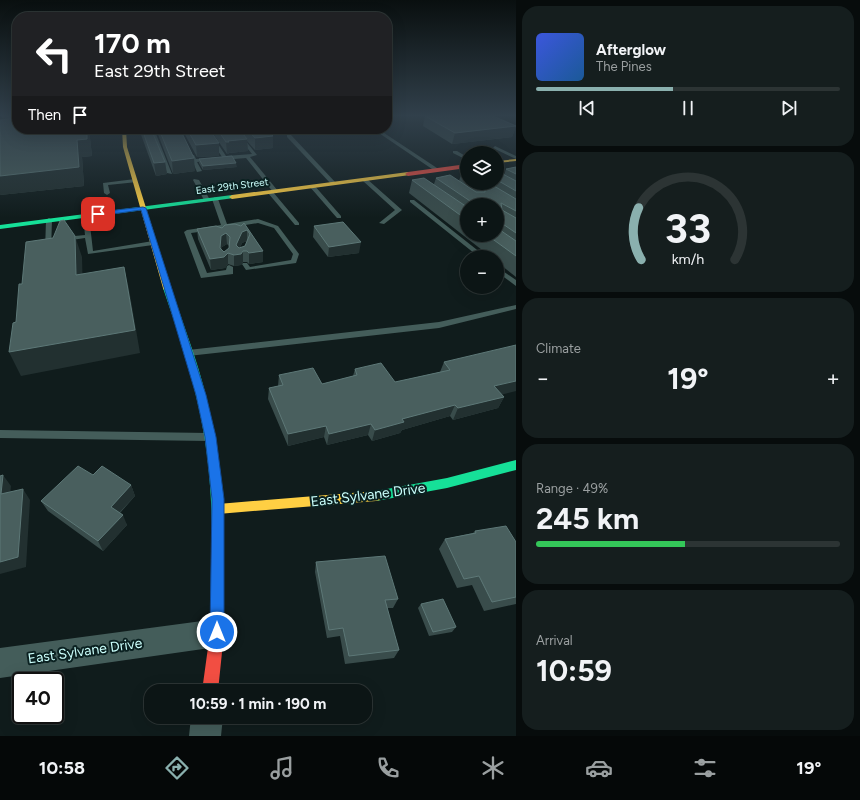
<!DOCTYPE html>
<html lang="en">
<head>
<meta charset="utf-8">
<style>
	body { margin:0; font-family:Figtree,sans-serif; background:#151e1e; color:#f1f3f6; height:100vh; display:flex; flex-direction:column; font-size:15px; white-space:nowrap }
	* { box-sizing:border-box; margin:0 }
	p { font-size:13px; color:#9a9fa0 }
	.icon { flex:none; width:22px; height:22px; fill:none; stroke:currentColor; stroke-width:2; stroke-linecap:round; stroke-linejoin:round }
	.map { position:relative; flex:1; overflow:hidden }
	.drawer { display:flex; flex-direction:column; gap:6px; padding:6px; background:#070c0c; width:344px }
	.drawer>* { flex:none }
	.hud { position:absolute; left:12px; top:12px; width:380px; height:122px; border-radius:16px; box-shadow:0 4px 16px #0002,0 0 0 1px #2c3434; background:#202124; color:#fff; overflow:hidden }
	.buttons { position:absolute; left:460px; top:146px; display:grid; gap:8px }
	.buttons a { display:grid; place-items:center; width:44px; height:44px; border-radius:50%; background:#0c1515; box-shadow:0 4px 16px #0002,0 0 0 1px #2c3434; font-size:20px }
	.speed { position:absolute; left:12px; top:672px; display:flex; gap:8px; font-size:20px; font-weight:700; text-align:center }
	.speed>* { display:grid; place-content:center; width:52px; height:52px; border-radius:50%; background:#0c1515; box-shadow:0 4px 16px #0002,0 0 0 1px #2c3434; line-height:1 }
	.speed .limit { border:2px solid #111; border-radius:6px; background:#fff; color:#111 }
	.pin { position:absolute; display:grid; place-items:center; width:34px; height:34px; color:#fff; margin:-17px; border-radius:8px; box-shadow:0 2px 6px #0006 }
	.me { position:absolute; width:44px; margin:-22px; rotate:0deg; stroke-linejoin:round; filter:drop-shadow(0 0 3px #0008) }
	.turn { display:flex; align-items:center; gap:14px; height:84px; padding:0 16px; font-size:18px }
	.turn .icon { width:52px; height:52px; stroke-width:2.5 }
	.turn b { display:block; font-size:28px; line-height:34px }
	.then { display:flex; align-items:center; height:38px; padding:0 16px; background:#0003; gap:8px; font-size:15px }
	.big { font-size:30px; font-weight:700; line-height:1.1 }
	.drawer .tile { flex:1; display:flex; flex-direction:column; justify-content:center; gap:6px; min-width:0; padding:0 14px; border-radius:16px; background:#151e1e }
	.drawer .dial { align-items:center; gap:0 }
	.dial svg { height:104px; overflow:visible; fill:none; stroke:#2c3434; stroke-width:7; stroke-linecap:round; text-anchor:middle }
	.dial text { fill:#f1f3f6; stroke:none }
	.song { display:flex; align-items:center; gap:12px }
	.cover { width:48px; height:48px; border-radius:6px; background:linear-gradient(135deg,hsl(230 70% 55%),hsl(210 70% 35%)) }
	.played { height:4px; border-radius:2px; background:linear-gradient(90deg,#8ab0ae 45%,#2c3434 45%) }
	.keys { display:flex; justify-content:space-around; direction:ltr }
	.heat { display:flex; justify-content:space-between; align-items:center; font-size:22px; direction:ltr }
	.charge { height:6px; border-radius:3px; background:linear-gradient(90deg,#34c759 49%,#2c3434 0) }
	.trip { position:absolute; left:144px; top:684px; width:228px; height:40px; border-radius:16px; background:#0c1515; box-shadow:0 4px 16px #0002,0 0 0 1px #2c3434; font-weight:700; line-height:40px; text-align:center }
	.tab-bar { display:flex; height:64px; justify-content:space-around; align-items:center; background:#050808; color:#9a9fa0 }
	.tab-bar .icon { width:28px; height:28px }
	.tab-bar .current { color:#8ab0ae }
	.tab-bar b { font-size:18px; color:#f1f3f6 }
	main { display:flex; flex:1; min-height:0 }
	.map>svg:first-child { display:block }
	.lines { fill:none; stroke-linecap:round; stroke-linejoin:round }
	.lane { fill:#445d5a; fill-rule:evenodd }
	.street { fill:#445d5a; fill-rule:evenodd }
	.fast { fill:#16e098; fill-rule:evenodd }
	.slow { fill:#ffcf43; fill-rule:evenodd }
	.jam { fill:#f24e42; fill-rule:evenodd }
	.wall { fill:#394c4b; fill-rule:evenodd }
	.shaded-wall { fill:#223030 }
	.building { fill:#495f5e; stroke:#5d7877; fill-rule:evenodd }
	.route { fill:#1a73e8; stroke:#114b97 }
	.labels { text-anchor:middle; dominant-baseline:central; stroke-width:4; stroke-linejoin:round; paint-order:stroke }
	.far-street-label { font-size:10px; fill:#cbfffc; stroke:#0b2121 }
	.near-street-label { font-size:14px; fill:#cbfffc; stroke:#0b2121 }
</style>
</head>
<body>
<main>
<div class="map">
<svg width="516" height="736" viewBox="0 0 516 736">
	<rect width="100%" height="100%" fill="#101c1c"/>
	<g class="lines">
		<path class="lane" d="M150,129H154L172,174L167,173Z
			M204,129H208L226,156L252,154L232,129H236L257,155L250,157L278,191L273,192L299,223V225H295L268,193V191L273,192L246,158L197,162L202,171L197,172L190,155H194L196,159L222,157Z
			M373,129H378L440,170L435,171Z
			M287,135H291L336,183V185H332L287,137Z
			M495,146L516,156V159L493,148Z
			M453,151H457L467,157V160L453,153Z
			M135,179L137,180V182L108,185L110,193L107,195L104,193L103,183Z
			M194,179L199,180L210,200L209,201L204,200L193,180Z
			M363,179H367L402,210L384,224L379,223L395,210L363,181Z
			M310,185H314L341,216V218H337L310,187Z
			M215,197L218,199L227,224L258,219L278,226L299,254L296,263L246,270L242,264L243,263H247L250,267L291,260L293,254L274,228L258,223L227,228L225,232L223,233L220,231L221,229L191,233L207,273L226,270L227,266L229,265L233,267V274L201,278L184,232L187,230L221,225L212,199Z
			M410,200H414L486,257H479L410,202Z
			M86,214L89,216L93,251L153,241L156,243L153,245L88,254L85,238L65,241L62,239L65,237L85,235L83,216Z
			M49,218L52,220L51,251L48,253L45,251L46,220Z
			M497,267L516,280V286L497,272Z
			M516,305V309L439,328L188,356L184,353L188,350L439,322Z
			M0,430L209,433L213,434L214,437L213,440L209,441L0,438Z"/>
		<path class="street" d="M217,619L227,623L231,633L227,643L217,647L0,678V648Z
			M191,717H223L221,736H189Z"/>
		<path class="fast" d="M232,195L235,197L234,198L0,229V225Z
			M164,286H170L171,288C183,324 197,359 206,396C218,443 223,492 224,541L222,545L218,547L214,545L212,541C212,492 208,444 196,396C188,359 175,324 163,288Z
			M516,460V470L447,488L376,501L372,500L370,496L372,492L376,491L447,478Z"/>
		<path class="slow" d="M122,129H126L127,147L171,288L170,290H164L163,288L123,147Z
			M516,159V161L497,163V161Z
			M408,172L410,173V175L232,199L229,197L232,195Z
			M376,491L380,492L382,496L380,500L376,501L218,514L214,513L212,509L214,505L218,504Z"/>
		<path class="jam" d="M467,164V168L408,176L405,174L408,172Z
			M218,535L222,537L224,541V633L218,691H202L210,633L212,541L214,537Z"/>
	</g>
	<path class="wall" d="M0,115H17V129H89L92,156L82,157L84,186L0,195V120L6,119L2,118Z
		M425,116L516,126L512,137L452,144L423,126Z
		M139,129H151L165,162L167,174L156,176Z
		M156,129H180L195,171L173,174Z
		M182,129H209L219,156L197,157Z
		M210,129H266L273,148L255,150L247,141L248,151L229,153V154H227Z
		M199,159L237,167L203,170L199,163Z
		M516,167V277L497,262V257H491L409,193L412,180L434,184L436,178L459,181L461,175L467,173V183H497V168H500L499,172L504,175L506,169ZM467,205H497V235H467Z
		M244,223L263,251V262L249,264L247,262H243L241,265L234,266L228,264L225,268L211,270L198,239L197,229L222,228L241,226ZM247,241L245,246L240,248L242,243ZM227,244L229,246V248L224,252L221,250L222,247Z
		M314,226L359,253L328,257L313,237Z
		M444,362L502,395L504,397L498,408L453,420L450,416L402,430L400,433L372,441L368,435L327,445L324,437L288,446L268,399L269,388L278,386L279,375L322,384L353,376L355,369L395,382L440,372Z
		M93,475L131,485L135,496L120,513L127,525L103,551L48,511L41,501Z
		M475,531L516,542V604L484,611L472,585L457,588L439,549L445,539L473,533Z
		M316,562L398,599L393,608H387L399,650L394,658L345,664L340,636L327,638L315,572Z
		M421,604L456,627L452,632L429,636L418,608Z"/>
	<path class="shaded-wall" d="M516,126L512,137L452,144L455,133Z
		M87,129H89L92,156L82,157L84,186L0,195V176Z
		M273,136V148L255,150V138Z
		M247,139L248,151L229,153V154H227L226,142L228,141Z
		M219,143V156L197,157L196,145Z
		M194,158L195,171L173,174L172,161Z
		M165,162L167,174L156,176L154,163Z
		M236,163L237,167L203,170V166Z
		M247,230V241L242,243L237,255L243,251V262L241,265L234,266V255L236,245L242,232Z
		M226,233L227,244L222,247L221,258L228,253V264L225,268L211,270L210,259L221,236Z
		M75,236L82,257L83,297L76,275Z
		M361,242L359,253L328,257L329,247Z
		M263,251V262L249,264V253Z
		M124,267L129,289L140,353L21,376L9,352Z
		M516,381V391L489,398L494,386Z
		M504,397L498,408L453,420L458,408Z
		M455,405L450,416L402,430L400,433L372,441L375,430L402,419Z
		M371,424L368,435L327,445L329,434Z
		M326,426L324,437L288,446V434Z
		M3,475L11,486L9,505L1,494Z
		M131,485L135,496L115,517L111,507Z
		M23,489L30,500L26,567L0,574V562Z
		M123,515L127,525L103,551L98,541Z"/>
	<path class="building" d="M436,115H491L516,126L455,133L425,116Z
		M17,118V129H87V139L77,140L79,167L0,176V120Z
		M142,129H151L165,162L154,163Z
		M159,129H180L194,158L172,161Z
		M187,129H209L219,143L196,145Z
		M217,129H239L247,139L228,141L229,142H226Z
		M247,129H266L273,136L255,138Z
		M232,156L236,163L203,166L199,159Z
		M516,167V174L506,169Z
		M497,168H500L497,170L499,172L516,181V191L497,180Z
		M467,173V179L461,175Z
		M450,175L476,192H485V190L474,183H489L516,199V211L501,203L502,210L516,218V233L497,220V205H472L473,203L436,178Z
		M424,178L467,207V220L412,180Z
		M64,220L75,236L76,275L124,267L135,330L9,352L13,323L16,322L19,284H22L26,242L53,238L60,221Z
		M343,222L361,242L329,247L314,226Z
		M244,223L263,251L249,253L247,251H243L241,254L234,255L228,253L224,257L210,259L197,229L216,226L222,228L225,225L235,224L241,226ZM247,230L250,234L245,246L239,248L236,245L242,232ZM226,233L230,237L229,248L224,252L220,248L221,236Z
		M497,228L516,241V256L487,235H497Z
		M516,345V381L494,386L504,397L458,408L455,405L402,419L404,422L375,430L371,424L329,434L326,426L288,434L269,388L283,385L279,375L313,368L322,384L357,375L355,369L381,363L395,382L450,370L444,362Z
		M78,466L93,475L102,466L131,485L111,507L123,515L98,541L41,501Z
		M3,475L1,494L23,489L18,557L0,562V476Z
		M506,526L516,542V597L492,602L479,576L464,579L445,539L476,533L475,531Z
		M385,556L398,599L385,600L399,650L349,656L343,628L329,630L316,562Z
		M443,599L456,627L433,632L421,604Z"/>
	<linearGradient id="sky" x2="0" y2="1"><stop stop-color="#090f0f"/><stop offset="0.53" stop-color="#31404b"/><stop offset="1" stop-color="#31404b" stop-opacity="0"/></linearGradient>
	<rect width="516" height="218" fill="url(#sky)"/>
	<path class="route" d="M143,207L146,208L206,395L216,437L224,499V632L222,638L217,640L212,638L210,632L212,499L205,437L196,395L141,210L98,216L95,214L98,212Z"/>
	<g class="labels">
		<g class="far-street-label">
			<text transform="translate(232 186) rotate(-7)">East 29th Street</text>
		</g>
		<g class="near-street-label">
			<text transform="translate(368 495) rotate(-7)">East Sylvane Drive</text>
			<text transform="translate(85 651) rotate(-8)">East Sylvane Drive</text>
		</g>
	</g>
</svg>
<div class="buttons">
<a><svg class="icon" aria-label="layers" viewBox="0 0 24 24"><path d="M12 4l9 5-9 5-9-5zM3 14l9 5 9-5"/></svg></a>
<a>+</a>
<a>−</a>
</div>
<div class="speed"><div class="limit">40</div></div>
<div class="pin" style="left:98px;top:214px;background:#d93025"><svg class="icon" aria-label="arrive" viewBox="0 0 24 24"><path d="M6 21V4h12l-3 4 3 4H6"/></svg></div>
<svg class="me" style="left:217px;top:632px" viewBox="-20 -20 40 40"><circle r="17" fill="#1a73e8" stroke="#fff" stroke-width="3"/><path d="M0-11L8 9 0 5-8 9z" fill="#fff"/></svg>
<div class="trip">10:59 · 1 min · 190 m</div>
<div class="hud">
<div class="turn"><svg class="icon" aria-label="left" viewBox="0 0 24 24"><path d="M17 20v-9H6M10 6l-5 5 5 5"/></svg><div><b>170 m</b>East 29th Street</div></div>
<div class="then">Then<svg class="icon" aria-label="arrive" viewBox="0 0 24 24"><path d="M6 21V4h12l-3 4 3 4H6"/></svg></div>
</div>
</div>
<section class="drawer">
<div class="tile">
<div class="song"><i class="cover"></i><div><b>Afterglow</b><p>The Pines</p></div></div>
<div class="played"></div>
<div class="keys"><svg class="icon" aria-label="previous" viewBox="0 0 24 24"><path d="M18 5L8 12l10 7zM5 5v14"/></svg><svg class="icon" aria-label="pause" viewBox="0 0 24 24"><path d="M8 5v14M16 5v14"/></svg><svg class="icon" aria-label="next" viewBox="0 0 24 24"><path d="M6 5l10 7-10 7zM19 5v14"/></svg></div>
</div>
<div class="tile dial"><svg viewBox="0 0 100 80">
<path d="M14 69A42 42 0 1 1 86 69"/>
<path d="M14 69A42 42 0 0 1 12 29" stroke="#8ab0ae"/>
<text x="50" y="56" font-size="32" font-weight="700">33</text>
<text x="50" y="72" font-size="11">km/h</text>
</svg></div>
<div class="tile"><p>Climate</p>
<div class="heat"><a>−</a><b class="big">19°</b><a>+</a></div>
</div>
<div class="tile"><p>Range · 49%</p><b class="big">245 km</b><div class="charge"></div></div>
<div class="tile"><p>Arrival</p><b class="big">10:59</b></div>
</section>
</main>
<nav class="tab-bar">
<b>10:58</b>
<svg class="icon current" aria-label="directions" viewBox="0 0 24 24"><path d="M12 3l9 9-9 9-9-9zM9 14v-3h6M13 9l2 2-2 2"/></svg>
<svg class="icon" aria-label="music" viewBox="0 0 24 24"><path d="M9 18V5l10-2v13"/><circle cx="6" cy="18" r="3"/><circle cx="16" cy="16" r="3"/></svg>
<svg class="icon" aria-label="phone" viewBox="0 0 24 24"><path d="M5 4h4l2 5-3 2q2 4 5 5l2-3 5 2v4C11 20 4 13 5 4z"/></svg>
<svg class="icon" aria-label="climate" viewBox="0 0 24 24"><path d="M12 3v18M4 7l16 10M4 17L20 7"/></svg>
<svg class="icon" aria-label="car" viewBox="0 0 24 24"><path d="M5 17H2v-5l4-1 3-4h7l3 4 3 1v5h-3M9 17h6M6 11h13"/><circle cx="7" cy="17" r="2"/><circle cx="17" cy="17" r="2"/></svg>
<svg class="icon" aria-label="filters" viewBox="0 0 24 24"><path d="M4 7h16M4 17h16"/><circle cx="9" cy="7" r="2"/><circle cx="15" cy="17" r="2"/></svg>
<b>19°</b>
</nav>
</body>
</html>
